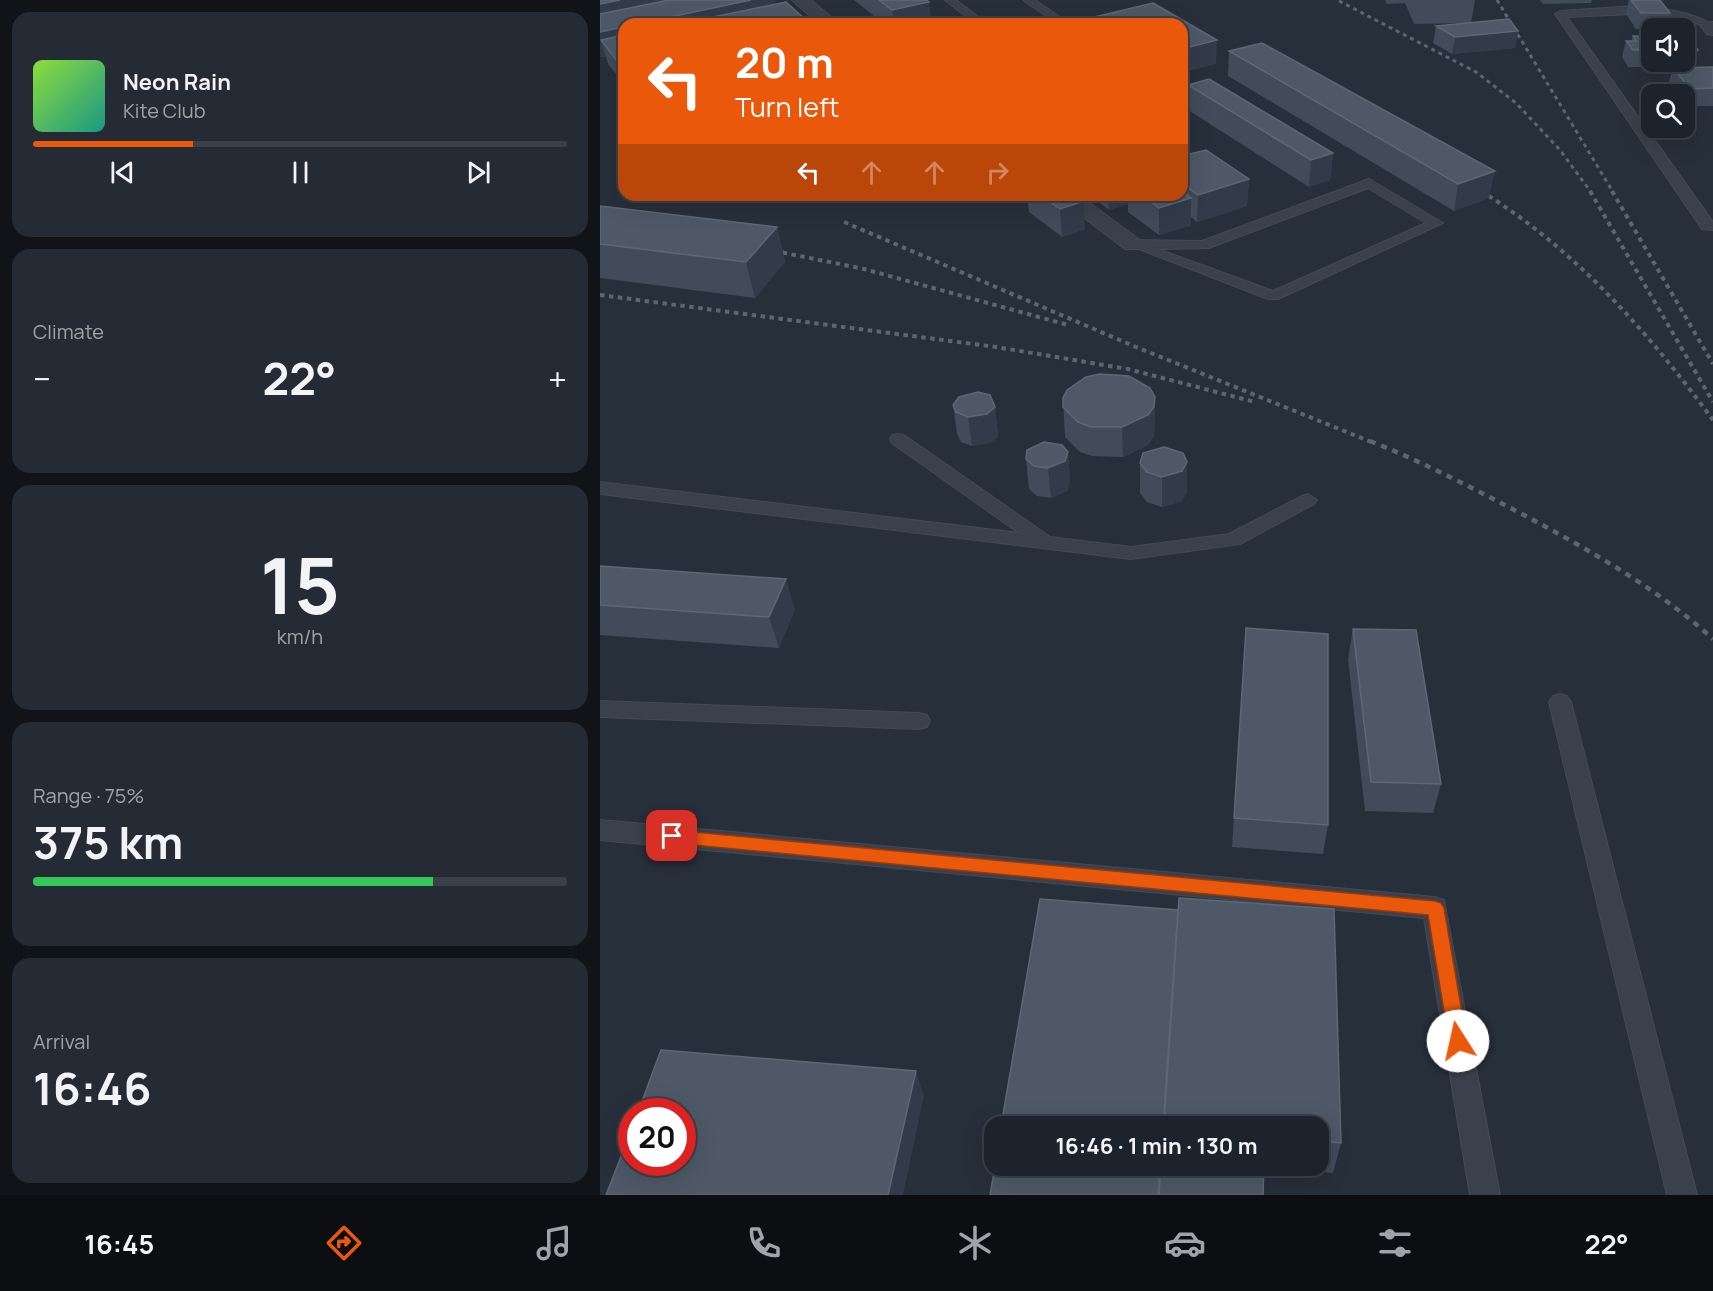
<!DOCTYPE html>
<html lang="en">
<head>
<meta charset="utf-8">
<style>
	body { margin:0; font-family:Manrope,sans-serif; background:#252b34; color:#f1f3f6; height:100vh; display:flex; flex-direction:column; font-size:22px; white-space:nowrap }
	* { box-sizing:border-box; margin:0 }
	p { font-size:20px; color:#a0a4a9 }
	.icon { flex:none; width:33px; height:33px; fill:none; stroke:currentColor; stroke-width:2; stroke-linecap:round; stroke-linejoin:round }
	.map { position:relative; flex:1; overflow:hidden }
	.drawer { display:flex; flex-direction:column; gap:12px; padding:12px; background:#101318; width:600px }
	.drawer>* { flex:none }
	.top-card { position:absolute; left:18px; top:18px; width:570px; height:183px; border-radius:18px; box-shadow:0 6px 24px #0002,0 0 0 2px #3b4048; background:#ea580c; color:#fff; overflow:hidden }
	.tools { position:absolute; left:1041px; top:18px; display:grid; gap:12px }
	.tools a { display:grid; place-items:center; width:54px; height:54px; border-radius:12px; background:#1d232c; box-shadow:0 6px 24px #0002,0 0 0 2px #3b4048; font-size:30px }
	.speed { position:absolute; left:18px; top:1098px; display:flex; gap:12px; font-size:30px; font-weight:700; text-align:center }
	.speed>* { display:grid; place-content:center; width:78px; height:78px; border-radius:50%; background:#1d232c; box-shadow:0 6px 24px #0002,0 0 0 2px #3b4048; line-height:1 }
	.speed .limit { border:9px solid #d22; background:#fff; color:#111 }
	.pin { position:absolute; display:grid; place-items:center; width:51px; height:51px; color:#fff; margin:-26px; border-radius:12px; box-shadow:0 3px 9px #0006 }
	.me { position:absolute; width:66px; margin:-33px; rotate:350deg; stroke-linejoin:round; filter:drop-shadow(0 0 4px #0008) }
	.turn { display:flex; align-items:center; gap:21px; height:126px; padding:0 18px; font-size:27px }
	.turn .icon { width:78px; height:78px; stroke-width:2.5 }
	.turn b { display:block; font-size:42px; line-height:51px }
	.lanes { display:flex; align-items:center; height:57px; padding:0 18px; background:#0003; justify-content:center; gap:30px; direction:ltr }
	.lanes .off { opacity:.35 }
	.big { font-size:45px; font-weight:700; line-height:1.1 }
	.drawer .card { flex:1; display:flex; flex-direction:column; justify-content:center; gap:9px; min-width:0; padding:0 21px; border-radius:18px; background:#252b34 }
	.drawer .dial { align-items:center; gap:0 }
	.dial b { font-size:78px; line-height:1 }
	.song { display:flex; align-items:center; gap:18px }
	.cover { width:72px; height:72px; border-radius:9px; background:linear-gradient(135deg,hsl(90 70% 55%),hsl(170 70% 35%)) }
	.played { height:6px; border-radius:3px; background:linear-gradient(90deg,#ea580c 30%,#3b4048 30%) }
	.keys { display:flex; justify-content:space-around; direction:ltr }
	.heat { display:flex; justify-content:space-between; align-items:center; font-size:33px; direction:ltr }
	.charge { height:9px; border-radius:4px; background:linear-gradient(90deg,#34c759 75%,#3b4048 0) }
	.trip { position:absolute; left:384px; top:1116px; width:345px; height:60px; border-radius:18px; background:#1d232c; box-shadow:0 6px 24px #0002,0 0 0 2px #3b4048; font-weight:700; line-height:60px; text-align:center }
	.tab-bar { display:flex; height:96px; justify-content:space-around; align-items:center; background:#0c0e12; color:#a0a4a9 }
	.tab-bar .icon { width:42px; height:42px }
	.tab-bar .selected { color:#ea580c }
	.tab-bar b { font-size:27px; color:#f1f3f6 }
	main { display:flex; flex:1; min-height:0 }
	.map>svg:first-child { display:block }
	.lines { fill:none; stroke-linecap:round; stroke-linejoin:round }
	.lane-casing { stroke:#434a55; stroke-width:2 }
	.street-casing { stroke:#434a55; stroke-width:2 }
	.lane { fill:#3a414c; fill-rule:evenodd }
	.street { fill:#3a414c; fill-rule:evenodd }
	.rail-far2 { stroke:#5d6572; stroke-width:3; stroke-dasharray:4 4; stroke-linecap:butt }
	.rail-far1 { stroke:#5d6572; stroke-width:4; stroke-dasharray:4.5 4.5; stroke-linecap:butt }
	.rail { stroke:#5d6572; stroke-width:4.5; stroke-dasharray:6 6; stroke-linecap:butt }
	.wall { fill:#424b5a }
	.shaded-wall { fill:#323b49 }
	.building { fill:#4e5866; stroke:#5e6775; stroke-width:1.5 }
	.route { fill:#ea580c; stroke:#983908; stroke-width:1.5 }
</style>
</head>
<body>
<main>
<section class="drawer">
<div class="card">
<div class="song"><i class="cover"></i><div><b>Neon Rain</b><p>Kite Club</p></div></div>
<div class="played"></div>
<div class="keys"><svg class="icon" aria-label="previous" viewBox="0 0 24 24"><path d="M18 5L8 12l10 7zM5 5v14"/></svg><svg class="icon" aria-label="pause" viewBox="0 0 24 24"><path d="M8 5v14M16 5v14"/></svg><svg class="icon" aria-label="next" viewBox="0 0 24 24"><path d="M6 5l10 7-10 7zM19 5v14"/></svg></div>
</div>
<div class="card"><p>Climate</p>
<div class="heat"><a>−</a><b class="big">22°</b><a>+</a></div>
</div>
<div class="card dial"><b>15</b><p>km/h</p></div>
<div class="card"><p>Range · 75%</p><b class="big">375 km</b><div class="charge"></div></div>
<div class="card"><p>Arrival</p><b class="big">16:46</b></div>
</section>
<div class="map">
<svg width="1113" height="1195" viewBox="0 0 1113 1195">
	<rect width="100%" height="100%" fill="#272f3b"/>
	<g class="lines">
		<defs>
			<path id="lane" d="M345,0H356L388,24H376Z
				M423,0H435L470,24H458Z
				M1037,6C1065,8 1088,12 1113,24V29L1074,16L1056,13L967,17L1113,222V230L1102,229L955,14L960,11Z
				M769,179L843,223L678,299H668L526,244L533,240L602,241ZM768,188L826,223L673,291L558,249L609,248Z
				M298,434L304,435L450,537L531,547L629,534L702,496L708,494L717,500L714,504L640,544L531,559L0,494V482L419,533L292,443L290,439L292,435Z
				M960,694L967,696L971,702L1097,1195H1067L949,702L953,696Z
				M0,701L319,713L327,715L330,721L327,727L319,729L0,717Z
				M0,820L835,897L844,900L900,1195H870L824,918L0,840Z"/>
			<path id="street" d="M192,0H211L239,24H219Z
				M1113,22V35L1107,34L1101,27L1104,23Z
				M454,195H479L545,244L541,249H525Z"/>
		</defs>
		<use href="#lane" class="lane-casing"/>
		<use href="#street" class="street-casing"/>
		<use href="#lane" class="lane"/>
		<use href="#street" class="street"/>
		<path class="rail-far2" d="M897,0L1013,192
			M739,1L876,72L916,103L960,150L991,192
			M875,187L884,192"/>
		<path class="rail-far1" d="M881,191C976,250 1047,331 1113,420
			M990,191L1113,402
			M1012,191L1113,364
			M244,222L536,347L774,443
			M165,249L264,269L468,325
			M0,295L396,347L528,369L655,402"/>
		<path class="rail" d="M770,441C823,462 872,488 922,514C989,550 1057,588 1113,639"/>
	</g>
	<path class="wall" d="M0,0L176,5L206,20L24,24V84L8,64L6,56L0,57Z
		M254,0H326L332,24H284Z
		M785,0H875L871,23L918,31L915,48L852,54L833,43L836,26L866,23L814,24L805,3L787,4Z
		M940,0H992L991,3L943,4Z
		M1029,0H1060L1070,13L1066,25H1083L1091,35L1090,39L1098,50L1093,67H1028L1022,57L1026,41H1031L1033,36H1048L1051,39L1052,37V62H1084V28L1036,29L1026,14Z
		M629,51L889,198L854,211L628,76Z
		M1113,67V106H1085L1084,94H1076L1068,85L1073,68Z
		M588,85L733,153L730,180L709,187L588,110Z
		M582,149L590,154L649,179L647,206L597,222L591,217V225L559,235L528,212V204L509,210L489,195H582Z
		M427,195H475L485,229L462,237L429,212Z
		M0,206L177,227L185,262L155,298L0,278Z
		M555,397L554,436L548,445L523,457L492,456L480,452L465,437L463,398Z
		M353,405L395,407L398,436L390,443L372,446L361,442L357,434Z
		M468,452L470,482L467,491L451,498L437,496L429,489L426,459Z
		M540,463L587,492L582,501L562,507L547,502L540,493Z
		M0,566L195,609L179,648L0,635Z
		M646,628L728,825L723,854L632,847Z
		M753,629L841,784L833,813L765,811L748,659Z
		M440,899L741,1143L733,1173L664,1167L395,1166H718V1126Z"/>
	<path class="shaded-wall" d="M20,0H94L0,29V4Z
		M151,0H175L179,19L154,24H37Z
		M329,2L332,24H294L292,10Z
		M206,20V24H185Z
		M24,27V52L1,40L6,56L0,57V32Z
		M918,31L915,48L852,54L855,37Z
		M617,40L616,64L582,73V49Z
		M733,153L730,180L709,187L711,160Z
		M895,171L889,198L854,211L858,184Z
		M649,179L647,206L597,222L598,195Z
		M508,195H528V204L509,210Z
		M591,198V225L559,235V208Z
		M484,201L485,229L462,237L460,209Z
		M177,227L185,262L155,298L146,262Z
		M555,397L554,436L548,445L523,457L522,427Z
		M395,407L398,436L390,443L372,446L368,417Z
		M468,452L470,482L467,491L451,498L448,468Z
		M587,462V492L582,501L562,507V477Z
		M186,579L195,609L179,648L169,617Z
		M316,1071L324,1096L303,1195H288Z
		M560,1166H562L559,1195H558Z"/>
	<path class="building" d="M0,0H20L0,4Z
		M69,0H151L37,24H24V27L0,32V14Z
		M279,0H326L329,2L292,10Z
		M1031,0H1060L1070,13H1041Z
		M186,2L206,20L185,24H79Z
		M553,3L617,40L582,49V24H465Z
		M909,19L918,31L855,37L836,26Z
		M1055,25H1083L1091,35H1084V28H1058Z
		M24,35V66L22,67L1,40Z
		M1033,36H1048L1052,39V50H1033L1026,41H1036Z
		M1084,39H1090L1098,50H1084Z
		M662,43L895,171L858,184L629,51Z
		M1113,67V88L1090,89L1073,68Z
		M609,79L733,153L711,160L588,85Z
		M582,149L590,154L606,150L649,179L598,195L582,183Z
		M582,191L591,198L559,208L542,195H582Z
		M441,195H475L484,201L460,209Z
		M0,206L177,227L146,262L0,244Z
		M500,374L529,376L550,388L555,397L554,407L548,415L522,427H491L478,422L463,407V398L467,390L486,377Z
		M378,392L390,395L395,407L387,414L368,417L356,412L353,405L359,397Z
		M444,442L462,445L468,452L465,461L448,468L434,466L426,459L427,450Z
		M564,447L583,453L587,462L582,471L562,477L547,472L540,463L543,453Z
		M0,566L186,579L169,617L0,605Z
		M646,628L728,634V825L634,818Z
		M753,629L816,630L841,784L771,782Z
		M579,898L734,909L741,1143L718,1141V1126H564Z
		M440,899L578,910L563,1126H401Z
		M61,1050L316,1071L288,1195H6L32,1128V1162H82V1112H38Z
		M395,1166H560L558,1195H390Z
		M561,1166H664L663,1195H559Z"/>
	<path class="route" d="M72,830L835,901L841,903L844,908L867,1041L865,1047L858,1050L851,1047L849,1041L828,915L72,843L66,841L63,836L66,832Z"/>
</svg>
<div class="tools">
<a><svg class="icon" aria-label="sound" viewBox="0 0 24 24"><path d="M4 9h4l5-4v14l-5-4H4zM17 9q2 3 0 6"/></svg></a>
<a><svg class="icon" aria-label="search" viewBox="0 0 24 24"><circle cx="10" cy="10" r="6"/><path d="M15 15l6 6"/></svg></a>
</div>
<div class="speed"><div class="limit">20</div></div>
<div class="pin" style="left:72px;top:836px;background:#d93025"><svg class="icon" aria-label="arrive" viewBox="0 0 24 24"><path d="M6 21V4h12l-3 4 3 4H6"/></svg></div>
<svg class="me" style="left:858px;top:1041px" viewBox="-20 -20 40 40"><circle r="19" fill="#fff"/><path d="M0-13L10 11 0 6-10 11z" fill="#ea580c"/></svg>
<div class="trip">16:46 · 1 min · 130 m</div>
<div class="top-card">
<div class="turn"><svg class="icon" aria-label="left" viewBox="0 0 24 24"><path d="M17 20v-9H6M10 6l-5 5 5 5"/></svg><div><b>20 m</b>Turn left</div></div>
<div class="lanes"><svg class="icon" aria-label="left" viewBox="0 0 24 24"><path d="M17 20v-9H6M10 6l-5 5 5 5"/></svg><svg class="icon off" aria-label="ahead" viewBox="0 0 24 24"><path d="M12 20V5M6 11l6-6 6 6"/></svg><svg class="icon off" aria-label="ahead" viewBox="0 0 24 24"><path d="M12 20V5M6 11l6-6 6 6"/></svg><svg class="icon off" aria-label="right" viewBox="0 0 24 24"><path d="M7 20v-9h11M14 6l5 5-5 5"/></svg></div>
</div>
</div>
</main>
<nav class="tab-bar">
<b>16:45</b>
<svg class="icon selected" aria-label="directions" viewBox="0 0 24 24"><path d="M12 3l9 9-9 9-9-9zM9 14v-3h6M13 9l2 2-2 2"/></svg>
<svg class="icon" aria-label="music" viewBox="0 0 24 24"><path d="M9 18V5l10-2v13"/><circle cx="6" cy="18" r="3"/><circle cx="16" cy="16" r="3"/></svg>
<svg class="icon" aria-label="phone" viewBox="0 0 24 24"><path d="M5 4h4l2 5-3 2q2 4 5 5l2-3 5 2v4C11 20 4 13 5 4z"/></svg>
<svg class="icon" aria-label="climate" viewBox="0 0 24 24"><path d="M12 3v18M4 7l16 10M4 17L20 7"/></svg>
<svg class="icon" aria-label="car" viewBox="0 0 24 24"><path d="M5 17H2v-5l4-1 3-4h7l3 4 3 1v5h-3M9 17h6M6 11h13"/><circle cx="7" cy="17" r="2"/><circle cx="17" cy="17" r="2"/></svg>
<svg class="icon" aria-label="filters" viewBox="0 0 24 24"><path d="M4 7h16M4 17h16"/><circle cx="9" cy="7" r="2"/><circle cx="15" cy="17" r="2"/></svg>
<b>22°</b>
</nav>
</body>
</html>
